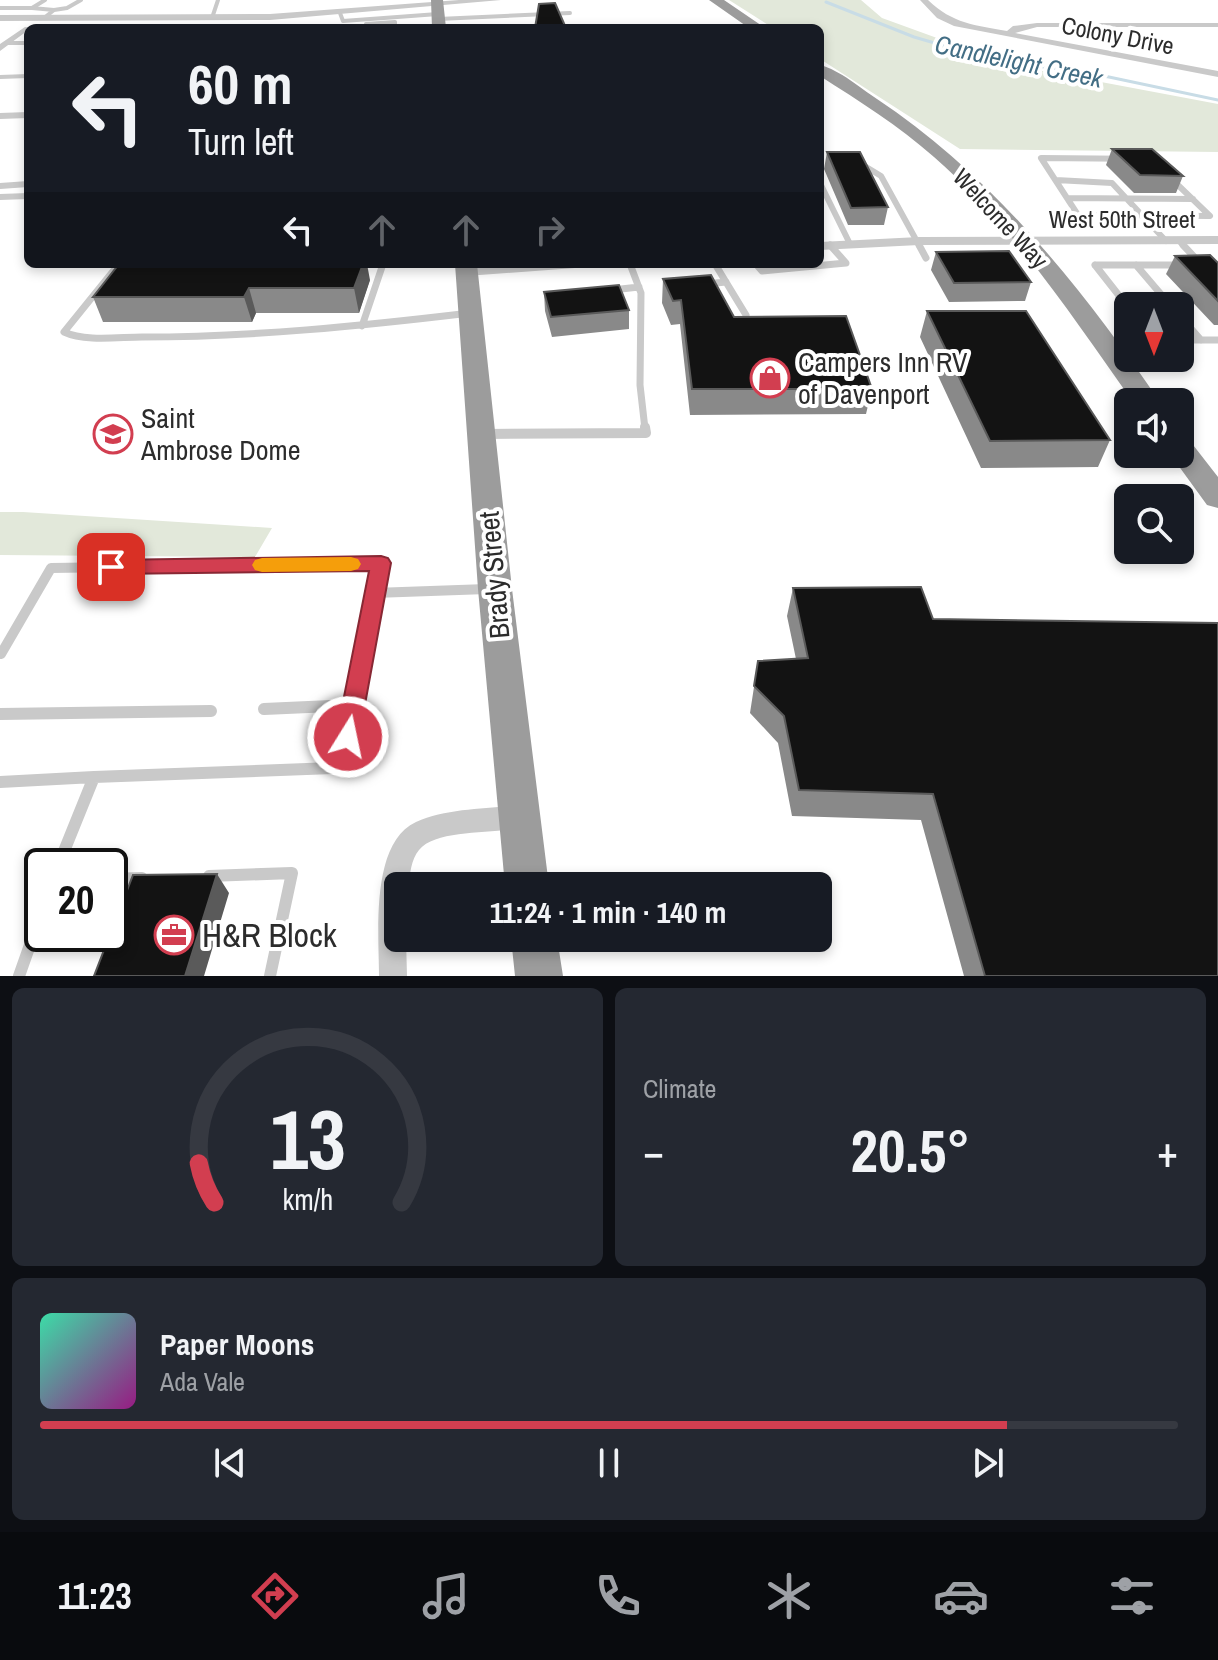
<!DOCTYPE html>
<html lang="en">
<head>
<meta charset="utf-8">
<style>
	body { margin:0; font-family:"Archivo Narrow",sans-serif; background:#242831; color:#f1f3f6; height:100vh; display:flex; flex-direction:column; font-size:30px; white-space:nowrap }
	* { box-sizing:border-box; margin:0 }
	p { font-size:26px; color:#9ea1a6 }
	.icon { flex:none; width:44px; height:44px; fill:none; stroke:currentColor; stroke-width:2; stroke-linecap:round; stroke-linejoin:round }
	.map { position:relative; height:976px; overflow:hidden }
	.side { display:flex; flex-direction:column; gap:12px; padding:12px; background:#0d0f14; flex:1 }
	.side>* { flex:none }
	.guide { position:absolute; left:24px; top:24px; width:800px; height:244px; border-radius:12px; box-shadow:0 4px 12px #0003; background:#171b24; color:#f1f3f6; overflow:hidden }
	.needle { width:52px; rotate:180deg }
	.buttons { position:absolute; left:1114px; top:292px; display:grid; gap:16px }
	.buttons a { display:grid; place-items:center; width:80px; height:80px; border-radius:12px; background:#171b24; box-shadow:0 4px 12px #0003; font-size:40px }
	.speed { position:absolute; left:24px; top:848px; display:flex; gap:16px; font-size:40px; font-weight:700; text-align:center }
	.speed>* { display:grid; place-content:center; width:104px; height:104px; border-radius:50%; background:#171b24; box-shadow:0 4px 12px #0003; line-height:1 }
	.speed .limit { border:4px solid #111; border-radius:12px; background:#fff; color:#111 }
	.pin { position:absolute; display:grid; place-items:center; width:68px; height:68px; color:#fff; margin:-34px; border-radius:16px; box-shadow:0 4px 12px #0006 }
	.me { position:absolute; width:88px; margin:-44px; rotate:10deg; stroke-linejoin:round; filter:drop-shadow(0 0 6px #0008) }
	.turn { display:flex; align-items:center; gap:28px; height:168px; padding:0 32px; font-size:36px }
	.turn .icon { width:104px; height:104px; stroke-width:2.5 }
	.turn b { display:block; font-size:56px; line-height:68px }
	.lanes { display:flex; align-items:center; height:76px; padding:0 32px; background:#0003; justify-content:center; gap:40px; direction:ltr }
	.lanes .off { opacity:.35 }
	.big { font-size:60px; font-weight:700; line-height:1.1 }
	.side .widget { flex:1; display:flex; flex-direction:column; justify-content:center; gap:12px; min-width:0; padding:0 28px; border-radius:12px; background:#242831 }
	.side .dial { align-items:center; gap:0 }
	.dial svg { height:208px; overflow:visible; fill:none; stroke:#363941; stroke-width:7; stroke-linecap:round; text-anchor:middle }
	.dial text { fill:#f1f3f6; stroke:none }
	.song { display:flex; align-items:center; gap:24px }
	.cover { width:96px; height:96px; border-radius:12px; background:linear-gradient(135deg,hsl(160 70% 55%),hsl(310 70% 35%)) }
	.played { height:8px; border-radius:4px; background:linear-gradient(90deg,#d23e50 85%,#363941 85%) }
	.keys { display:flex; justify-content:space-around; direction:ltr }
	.heat { display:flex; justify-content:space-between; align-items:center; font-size:44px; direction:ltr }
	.side .tiles { flex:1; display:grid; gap:12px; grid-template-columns:1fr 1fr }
	.widget:last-child { grid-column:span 2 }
	.trip { position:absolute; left:384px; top:872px; width:448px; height:80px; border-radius:12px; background:#171b24; box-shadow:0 4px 12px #0003; font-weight:700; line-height:80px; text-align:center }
	.tab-bar { display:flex; height:128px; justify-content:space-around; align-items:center; background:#090b0e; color:#9ea1a6 }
	.tab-bar .icon { width:56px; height:56px }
	.tab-bar .on { color:#d23e50 }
	.tab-bar b { font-size:36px; color:#f1f3f6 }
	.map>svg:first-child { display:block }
	.green { fill:#e2e8da }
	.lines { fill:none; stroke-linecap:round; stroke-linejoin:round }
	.stream { stroke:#c8dce6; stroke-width:3 }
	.service-far4 { stroke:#c9c9c9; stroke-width:4 }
	.service-far3 { stroke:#c9c9c9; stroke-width:6 }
	.service-far2 { stroke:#c9c9c9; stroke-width:7 }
	.service-far1 { stroke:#c9c9c9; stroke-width:10 }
	.service { stroke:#c9c9c9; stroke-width:12 }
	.minor { fill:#c9c9c9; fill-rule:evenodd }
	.tertiary { fill:#c9c9c9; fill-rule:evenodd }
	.trunk { fill:#9c9c9c; fill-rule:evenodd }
	.wall { fill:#898989 }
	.shaded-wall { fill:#5a5a5a }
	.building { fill:#131313; stroke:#5a5a5a; stroke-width:2 }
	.route { fill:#d23e50; stroke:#882834; stroke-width:2 }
	.slow { fill:#f59e0b }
	.labels { text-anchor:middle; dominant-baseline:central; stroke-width:8; stroke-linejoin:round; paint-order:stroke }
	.far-street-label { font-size:24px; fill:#2c2c2c; stroke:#fff }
	.far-water-label { font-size:26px; font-style:italic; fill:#436e85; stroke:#fff }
	.poi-label { font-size:28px; fill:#2c2c2c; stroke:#fff; text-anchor:start }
	.street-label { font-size:28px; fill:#2c2c2c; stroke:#fff }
	.near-poi-label { font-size:34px; fill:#2c2c2c; stroke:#fff; text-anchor:start }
</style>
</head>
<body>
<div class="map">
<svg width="1218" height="976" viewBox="0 0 1218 976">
	<rect width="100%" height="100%" fill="#fff"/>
	<path class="green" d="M729,0H861L882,18L948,42L1020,62L1006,64L1218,104V152L960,149L820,59V28H773Z
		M0,512H23L272,528L255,557L0,555Z"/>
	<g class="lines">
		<path class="stream" d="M826,2L914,37L986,58L1109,77L1218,100"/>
		<path class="service-far4" d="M0,8H32
			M54,10L67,8L81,0
			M340,13L343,21L438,14
			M44,18L54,10L32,8L45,0
			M212,18L218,0
			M438,19L570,13
			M366,28V24L395,22V28
			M7,43H28
			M0,77L28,76"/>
		<path class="service-far3" d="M0,116L28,115
			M1041,158L1151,159L1210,216L1078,215Z
			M858,162L881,176L920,247
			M1056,180L1112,183L1166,241
			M820,183L850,244
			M0,186L28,184
			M0,197L28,196
			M1067,198L1193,199
			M1179,241L1185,247"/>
		<path class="service-far2" d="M919,245L926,258
			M1183,245L1200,263
			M119,264L64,332C85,342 119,337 142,337C252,337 361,326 470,313
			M630,264L641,293L640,385L645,429
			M715,264L746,315
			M756,264L762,271L846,263L830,245
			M1095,265H1180
			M1095,265L1128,307
			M1136,265L1171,306
			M706,284L726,282
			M612,290L639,287
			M1180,316L1201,340
			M362,326L383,264
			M1180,340H1218"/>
		<path class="service-far1" d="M485,434L646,433L645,427
			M1,654L51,568L381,563L374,593
			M361,667L374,593L487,589"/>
		<path class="service" d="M264,709L353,705
			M0,714L211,711
			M0,782L94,777
			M58,866L94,777L333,768L348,737L361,665
			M209,876L292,873L270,976
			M110,879L142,878
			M19,976L42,911"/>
		<path class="minor" d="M920,0H928C953,24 975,25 1007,31L1013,26L1037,23H1218V27H1037L1015,33L1218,71V77L954,26L937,18Z
			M25,27L31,28L0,51V44Z
			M1218,236V244L919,245L820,250V242L919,237Z
			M521,264H582L575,268L466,276L459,272L466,268Z
			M519,805L528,809L532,817L528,825C500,836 438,827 419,850C411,859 410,875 408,886H398V938H406L407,976H379C379,934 370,843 416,822C447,808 486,809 519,805Z"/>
		<path class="tertiary" d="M459,0H501L270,20L0,21V15L270,14Z"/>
		<path class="trunk" d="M431,0H443L446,28H432Z
			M709,0H724L765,28H749Z
			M820,65C840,70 860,88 877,99C994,177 1082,288 1160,402H1133C1072,316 1014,227 934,157C899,126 859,101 820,76Z
			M455,264H477L512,589L549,886H505L478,589Z
			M1180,438L1190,441L1218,477V508L1207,505L1170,454H1180Z
			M511,938H557L563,976H515Z"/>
	</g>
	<path class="wall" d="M1112,149L1183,176L1176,193H1134L1106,165Z
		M827,152L888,207L884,225H848L824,169Z
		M936,252L1031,282L1025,301L949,302L931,270Z
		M1175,256L1218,263V325H1214L1166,274Z
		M663,279L872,389L866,414L690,415L680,324L671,325L662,303Z
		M370,280L359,313H256L252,322H103L93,297Z
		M544,292L629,310V329L552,337L545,311Z
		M927,311L1110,440L1098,467L981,468L920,337Z
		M793,588L933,619L1218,976H964L921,820L792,816L778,743L750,713L758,661L796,659L787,616Z"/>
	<path class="shaded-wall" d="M363,264H367L370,280L359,313L354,288Z
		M249,288L256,313L252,322L244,297Z
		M217,874L229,893L204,976H185Z"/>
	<path class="building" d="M555,3L566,28H535L539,4Z
		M1112,149H1152L1183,176L1140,175Z
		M827,152H860L888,207L851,208Z
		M1009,251L1031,282L954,283L936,252Z
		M1210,255L1218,263V301L1175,256Z
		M119,264H363L354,288H249L244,297H93Z
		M711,275L734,317L846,316L872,389H692L681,300L673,301L663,279Z
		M619,285L629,310L551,317L544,292Z
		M927,311H1026L1110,440L990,441Z
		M921,587L933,619L1218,623V976H985L933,794L799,790L784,716L754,686L758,661L808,658L793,588Z
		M217,874L185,976H94L133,875Z"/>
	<path class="route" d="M381,556L388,558L391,563L359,737L356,744L348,747L339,744L336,737L369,571L111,574L104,572L101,567L104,562L111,560Z"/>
	<path class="slow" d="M351,557L358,559L361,564L358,569L351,571L262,572L255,570L252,565L255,560L262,558Z"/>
	<defs>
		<symbol id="shop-ring" viewBox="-11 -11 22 22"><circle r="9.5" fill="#fff" stroke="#d23e50" stroke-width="1.5"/><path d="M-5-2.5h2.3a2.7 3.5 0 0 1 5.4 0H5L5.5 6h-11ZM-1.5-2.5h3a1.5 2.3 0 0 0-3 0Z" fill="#d23e50"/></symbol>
		<symbol id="university-ring" viewBox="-11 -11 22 22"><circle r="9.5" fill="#fff" stroke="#d23e50" stroke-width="1.5"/><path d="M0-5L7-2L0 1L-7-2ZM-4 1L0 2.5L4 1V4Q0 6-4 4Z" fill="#d23e50"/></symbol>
		<symbol id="office-ring" viewBox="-11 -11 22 22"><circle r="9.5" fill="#fff" stroke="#d23e50" stroke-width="1.5"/><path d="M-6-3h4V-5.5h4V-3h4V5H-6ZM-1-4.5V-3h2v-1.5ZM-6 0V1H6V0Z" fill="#d23e50"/></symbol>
	</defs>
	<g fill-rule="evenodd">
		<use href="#shop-ring" x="748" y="356" width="44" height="44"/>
		<use href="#university-ring" x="91" y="412" width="44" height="44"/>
		<use href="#office-ring" x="152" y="913" width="44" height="44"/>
	</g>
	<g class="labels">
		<g class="far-street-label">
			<text transform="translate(1118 35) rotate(11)">Colony Drive</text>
			<text transform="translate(1001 218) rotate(47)">Welcome Way</text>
			<text x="1122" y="219">West 50th Street</text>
		</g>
		<g class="far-water-label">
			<text transform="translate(1019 61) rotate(12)">Candlelight Creek</text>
		</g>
		<g class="poi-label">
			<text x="798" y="362">Campers Inn RV<tspan x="798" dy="32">of Davenport</tspan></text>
			<text x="141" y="418">Saint<tspan x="141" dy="32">Ambrose Dome</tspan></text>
		</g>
		<g class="street-label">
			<text transform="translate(494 575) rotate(-95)">Brady Street</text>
		</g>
		<g class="near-poi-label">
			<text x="202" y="935">H&amp;R Block</text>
		</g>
	</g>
</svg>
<div class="buttons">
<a><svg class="needle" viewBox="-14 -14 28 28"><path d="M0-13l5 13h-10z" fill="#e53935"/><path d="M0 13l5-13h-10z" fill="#9ea1a6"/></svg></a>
<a><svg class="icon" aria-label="sound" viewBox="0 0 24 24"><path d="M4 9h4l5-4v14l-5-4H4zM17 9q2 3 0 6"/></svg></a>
<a><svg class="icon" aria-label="search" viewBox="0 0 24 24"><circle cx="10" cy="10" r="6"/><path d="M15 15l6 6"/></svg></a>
</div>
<div class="speed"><div class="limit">20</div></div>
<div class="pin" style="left:111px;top:567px;background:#d93025"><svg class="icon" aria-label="arrive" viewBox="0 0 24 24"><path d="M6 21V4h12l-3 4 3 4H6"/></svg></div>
<svg class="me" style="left:348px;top:737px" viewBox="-20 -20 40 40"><circle r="17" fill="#d23e50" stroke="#fff" stroke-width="3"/><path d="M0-11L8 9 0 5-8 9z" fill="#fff"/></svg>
<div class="trip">11:24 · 1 min · 140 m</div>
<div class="guide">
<div class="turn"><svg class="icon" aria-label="left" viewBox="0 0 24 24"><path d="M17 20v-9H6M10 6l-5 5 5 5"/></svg><div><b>60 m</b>Turn left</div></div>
<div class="lanes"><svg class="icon" aria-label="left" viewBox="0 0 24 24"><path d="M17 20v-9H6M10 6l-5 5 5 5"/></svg><svg class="icon off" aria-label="ahead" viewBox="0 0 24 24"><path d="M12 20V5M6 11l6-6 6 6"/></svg><svg class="icon off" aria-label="ahead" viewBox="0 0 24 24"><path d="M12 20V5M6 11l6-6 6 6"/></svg><svg class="icon off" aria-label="right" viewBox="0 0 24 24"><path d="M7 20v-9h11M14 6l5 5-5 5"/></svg></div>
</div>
</div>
<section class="side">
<div class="tiles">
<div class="widget dial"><svg viewBox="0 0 100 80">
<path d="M14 69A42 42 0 1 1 86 69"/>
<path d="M14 69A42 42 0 0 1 8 54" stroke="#d23e50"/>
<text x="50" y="56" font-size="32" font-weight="700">13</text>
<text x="50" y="72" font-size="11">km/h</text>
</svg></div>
<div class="widget"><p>Climate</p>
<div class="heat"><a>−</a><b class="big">20.5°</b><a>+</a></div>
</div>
<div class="widget">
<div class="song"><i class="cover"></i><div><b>Paper Moons</b><p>Ada Vale</p></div></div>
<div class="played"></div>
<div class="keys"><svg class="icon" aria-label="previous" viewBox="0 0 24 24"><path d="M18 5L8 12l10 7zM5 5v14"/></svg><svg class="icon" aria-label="pause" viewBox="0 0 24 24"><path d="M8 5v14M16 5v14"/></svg><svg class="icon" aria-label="next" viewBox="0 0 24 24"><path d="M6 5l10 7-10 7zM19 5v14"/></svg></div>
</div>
</div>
</section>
<nav class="tab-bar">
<b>11:23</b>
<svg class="icon on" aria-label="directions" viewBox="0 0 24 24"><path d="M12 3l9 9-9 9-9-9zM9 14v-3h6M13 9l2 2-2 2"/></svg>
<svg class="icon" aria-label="music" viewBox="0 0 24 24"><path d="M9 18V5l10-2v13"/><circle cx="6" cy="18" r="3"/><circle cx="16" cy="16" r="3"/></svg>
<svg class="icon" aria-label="phone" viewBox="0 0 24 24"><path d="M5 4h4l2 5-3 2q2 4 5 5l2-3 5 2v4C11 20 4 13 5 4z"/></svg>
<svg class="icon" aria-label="climate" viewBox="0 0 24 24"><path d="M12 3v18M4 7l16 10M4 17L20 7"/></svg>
<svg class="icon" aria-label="car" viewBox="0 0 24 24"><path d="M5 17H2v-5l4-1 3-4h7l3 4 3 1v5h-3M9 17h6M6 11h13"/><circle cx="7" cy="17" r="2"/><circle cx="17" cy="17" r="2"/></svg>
<svg class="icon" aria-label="filters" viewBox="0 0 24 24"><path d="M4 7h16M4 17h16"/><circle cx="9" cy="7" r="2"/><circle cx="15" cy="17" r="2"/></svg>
</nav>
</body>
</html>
